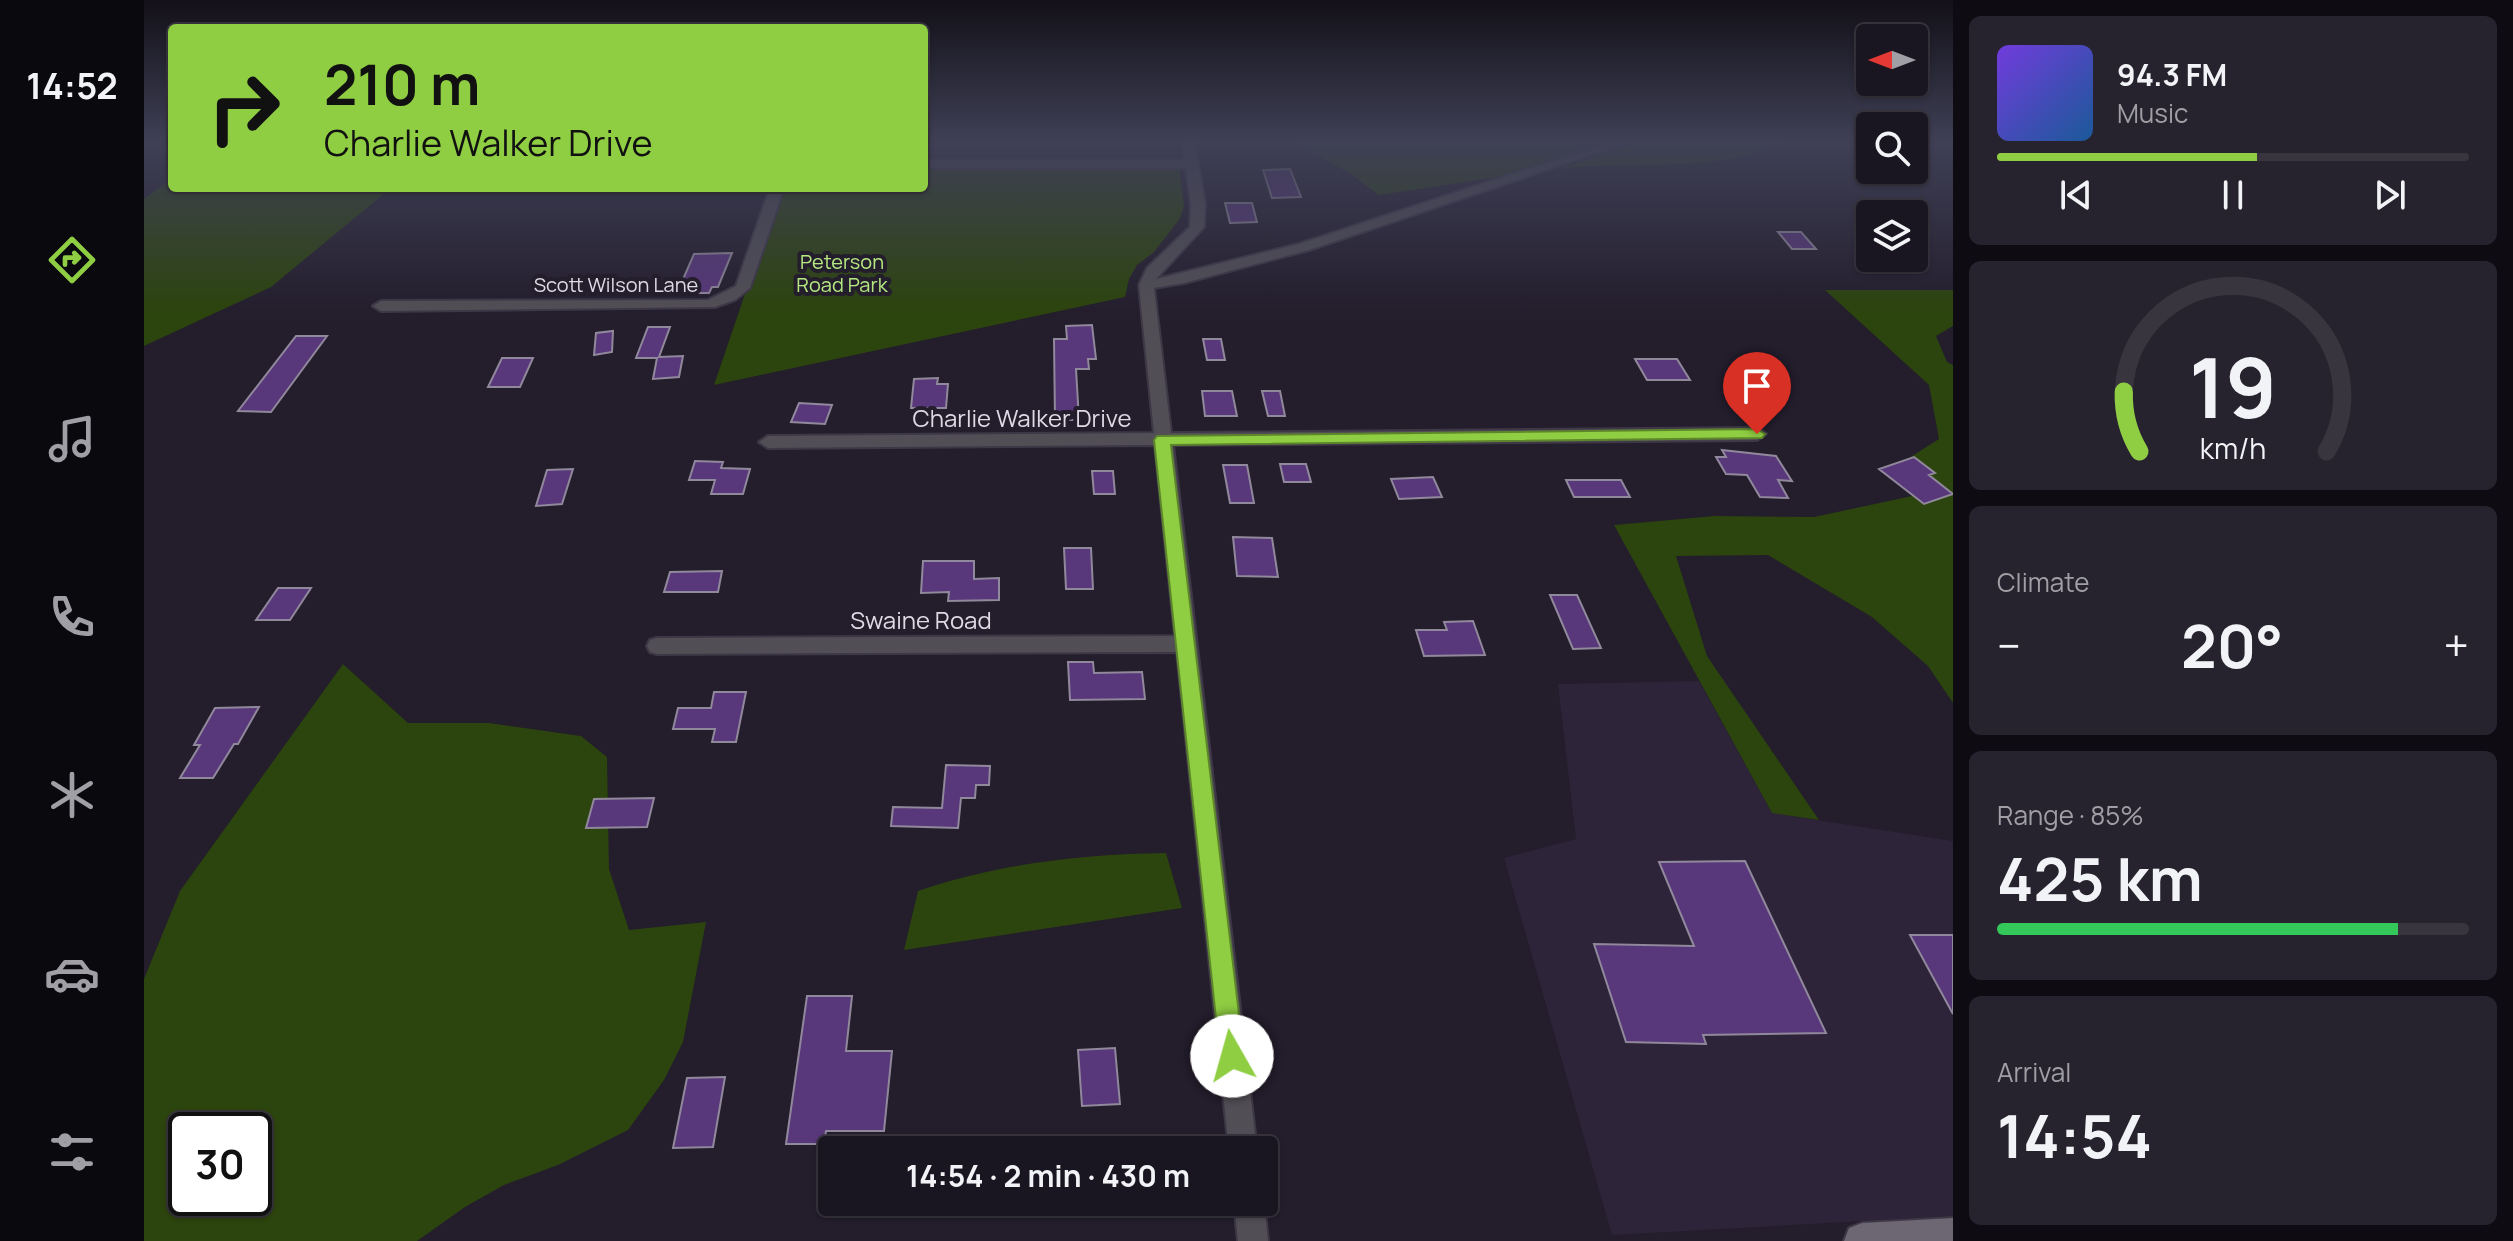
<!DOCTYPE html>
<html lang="en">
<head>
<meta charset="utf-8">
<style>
	body { margin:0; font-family:Manrope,sans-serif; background:#27232e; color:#f1f3f6; height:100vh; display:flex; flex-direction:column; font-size:30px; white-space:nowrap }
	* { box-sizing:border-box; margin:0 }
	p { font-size:26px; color:#9f9fa5 }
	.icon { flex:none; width:44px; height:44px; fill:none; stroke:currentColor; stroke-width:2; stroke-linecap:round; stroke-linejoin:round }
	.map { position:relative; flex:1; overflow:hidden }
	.details { display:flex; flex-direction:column; gap:16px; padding:16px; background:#0e0c12; width:560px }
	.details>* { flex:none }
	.hud { position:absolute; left:24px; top:24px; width:760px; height:168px; border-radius:8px; box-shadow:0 2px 6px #0004,0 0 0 2px #38353f; background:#8fcd42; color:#111; overflow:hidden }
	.needle { width:52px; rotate:270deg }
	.tools { position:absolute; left:1712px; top:24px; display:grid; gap:16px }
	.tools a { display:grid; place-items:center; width:72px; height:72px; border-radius:8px; background:#1a1621; box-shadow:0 2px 6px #0004,0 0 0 2px #38353f; font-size:40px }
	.speed { position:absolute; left:24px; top:1112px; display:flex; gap:16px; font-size:40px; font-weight:700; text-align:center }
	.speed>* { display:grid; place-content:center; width:104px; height:104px; border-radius:50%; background:#1a1621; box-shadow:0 2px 6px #0004,0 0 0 2px #38353f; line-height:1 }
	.speed .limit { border:4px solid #111; border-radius:12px; background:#fff; color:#111 }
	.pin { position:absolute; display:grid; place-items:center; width:68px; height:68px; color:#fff; margin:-82px -34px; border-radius:50% 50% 50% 0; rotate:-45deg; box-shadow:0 0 8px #0007 }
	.pin .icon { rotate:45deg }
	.me { position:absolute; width:88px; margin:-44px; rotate:353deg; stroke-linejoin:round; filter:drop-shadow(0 0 6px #0008) }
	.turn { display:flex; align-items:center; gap:28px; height:168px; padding:0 24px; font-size:36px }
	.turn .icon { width:104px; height:104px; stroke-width:2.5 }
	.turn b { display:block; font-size:56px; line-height:68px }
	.big { font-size:60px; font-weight:700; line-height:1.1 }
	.details .card { flex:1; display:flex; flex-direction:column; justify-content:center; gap:12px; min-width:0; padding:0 28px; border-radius:12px; background:#27232e }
	.details .dial { align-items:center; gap:0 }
	.dial svg { height:208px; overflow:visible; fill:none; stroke:#38353f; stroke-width:7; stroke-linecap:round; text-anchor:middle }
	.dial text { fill:#f1f3f6; stroke:none }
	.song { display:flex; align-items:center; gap:24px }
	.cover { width:96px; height:96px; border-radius:12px; background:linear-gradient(135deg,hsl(260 70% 55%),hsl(210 70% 35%)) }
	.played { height:8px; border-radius:4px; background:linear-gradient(90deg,#8fcd42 55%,#38353f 55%) }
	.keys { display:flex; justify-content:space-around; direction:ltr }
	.heat { display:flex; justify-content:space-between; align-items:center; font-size:44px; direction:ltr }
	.charge { height:12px; border-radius:6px; background:linear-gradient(90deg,#34c759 85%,#38353f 0) }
	.trip { position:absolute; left:674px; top:1136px; width:460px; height:80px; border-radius:8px; background:#1a1621; box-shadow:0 2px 6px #0004,0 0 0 2px #38353f; font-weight:700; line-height:80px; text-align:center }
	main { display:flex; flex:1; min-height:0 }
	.tab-bar { display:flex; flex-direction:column; width:144px; justify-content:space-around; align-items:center; background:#0a090d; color:#9f9fa5 }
	.tab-bar .icon { width:56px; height:56px }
	.tab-bar .on { color:#8fcd42 }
	.tab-bar b { font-size:36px; color:#f1f3f6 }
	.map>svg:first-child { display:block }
	.built { fill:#2d2439 }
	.green { fill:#2c440d; fill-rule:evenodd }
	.building { fill:#58377b; stroke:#90889b; stroke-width:2 }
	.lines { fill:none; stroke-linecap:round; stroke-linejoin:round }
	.minor-casing { stroke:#3d3746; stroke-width:4 }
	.secondary-casing { stroke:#3d3746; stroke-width:4 }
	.minor { fill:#514e55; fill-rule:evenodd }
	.secondary { fill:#6c6773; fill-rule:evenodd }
	.route { fill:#8fcd42; stroke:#5d852b; stroke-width:2 }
	.labels { text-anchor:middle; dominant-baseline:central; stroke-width:8; stroke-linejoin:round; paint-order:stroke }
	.far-park-label { font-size:20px; fill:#b5e880; stroke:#231d2c }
	.far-street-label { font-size:20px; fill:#dedae4; stroke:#231d2c }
	.street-label { font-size:24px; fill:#dedae4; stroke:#231d2c }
</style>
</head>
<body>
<main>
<nav class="tab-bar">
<b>14:52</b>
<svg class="icon on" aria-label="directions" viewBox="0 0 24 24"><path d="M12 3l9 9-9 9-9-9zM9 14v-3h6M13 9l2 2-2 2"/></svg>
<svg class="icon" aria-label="music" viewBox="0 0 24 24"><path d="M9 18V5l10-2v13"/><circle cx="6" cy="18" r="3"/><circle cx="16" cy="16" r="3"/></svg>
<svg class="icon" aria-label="phone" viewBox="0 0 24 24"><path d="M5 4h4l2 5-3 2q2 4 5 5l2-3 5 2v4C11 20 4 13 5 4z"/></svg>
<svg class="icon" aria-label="climate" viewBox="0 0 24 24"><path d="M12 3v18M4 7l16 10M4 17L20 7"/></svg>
<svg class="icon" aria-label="car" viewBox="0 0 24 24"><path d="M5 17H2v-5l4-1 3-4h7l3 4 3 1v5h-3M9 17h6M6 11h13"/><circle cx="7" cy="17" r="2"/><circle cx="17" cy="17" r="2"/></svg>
<svg class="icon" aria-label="filters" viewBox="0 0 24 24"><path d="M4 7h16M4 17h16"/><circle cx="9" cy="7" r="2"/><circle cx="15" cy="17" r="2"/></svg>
</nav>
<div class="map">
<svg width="1809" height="1241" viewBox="0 0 1809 1241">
	<rect width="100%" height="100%" fill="#231d2c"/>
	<path class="built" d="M1555,681L1628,813L1809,841V1216L1468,1235L1360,858L1432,839L1414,684Z"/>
	<path class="green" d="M1052,140H1471L1366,175L1235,195L1207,174L1147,140Z
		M1500,140H1642C1572,176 1491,159 1415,169Z
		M780,167H1035L1040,207L1035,220L1010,252L993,265L985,279L981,297L570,385L637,188H780Z
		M28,179V188H247L127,287L0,346V199Z
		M1681,290H1809V326L1792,336L1803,362L1809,365V703L1784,666L1728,617L1624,555L1532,556L1563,656L1675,820L1628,813L1470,525L1571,516L1670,517L1768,496L1765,458L1795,439L1785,385Z
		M199,664L264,723H345L437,736L463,757L465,869L485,930L562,922L539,1042L520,1080L484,1130L414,1165L360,1185L321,1207L273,1241H0V979L36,891ZM42,1130H110V1198H42Z
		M1022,853L1038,908L760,950L774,891C851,864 940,854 1022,853Z"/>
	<path class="building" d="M1146,169L1157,197L1128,198L1119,170Z
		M1081,203H1108L1113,222L1086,223Z
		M1634,232H1657L1672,249H1648Z
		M588,253L574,287H568L565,293H533L550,254Z
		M948,325L952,359H944L945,369H932L935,420H911L910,339H923L922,326Z
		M504,327H526L515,357L539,356L535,377L509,379L513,358H492Z
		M469,331L468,352L450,355L452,333Z
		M152,336H183L127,412L94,411Z
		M1059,339H1077L1081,360H1063Z
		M358,358H389L376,387H344Z
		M1491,359H1533L1546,380H1503Z
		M794,378L793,384H804L802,408H767L770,379Z
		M1058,391H1088L1093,416H1061Z
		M1118,391H1136L1141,416H1124Z
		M655,403L688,405L681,424L647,422Z
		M1578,450L1632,456L1648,481L1634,480L1644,498L1616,497L1603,475L1582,474L1572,457H1582Z
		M1770,457L1791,473L1785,475L1809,494L1780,504L1735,469Z
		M551,461L579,462L577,468L606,469L599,494H567L571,480H545Z
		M1136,464H1162L1167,482H1140Z
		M1079,465H1103L1110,503H1086Z
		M429,469L418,504L392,506L403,470Z
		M948,471H969L971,494H950Z
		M1289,477L1298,497L1255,499L1247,479Z
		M1422,480H1477L1486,497H1430Z
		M1089,537L1128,538L1134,577L1093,576Z
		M920,548H947L949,589H922Z
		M779,561H830V579L855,578V600L804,601L805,592L777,593Z
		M578,571L574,592H520L526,572Z
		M134,588H167L146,620H112Z
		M1406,595H1433L1457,648L1429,649Z
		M1329,621L1341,655L1280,656L1272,630H1303L1300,622Z
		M924,662H949L950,673L998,672L1001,699L926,700Z
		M570,692H602L592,742H568L571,729H529L534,708H567Z
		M115,707L94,744H90L69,778H36L56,745H50L71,708Z
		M802,765L846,766L845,785H832L831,798H817L814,828L747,826L749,807L798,808Z
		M510,798L503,827L442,828L450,799Z
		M1601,861L1682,1033L1559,1035L1562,1044L1482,1042L1450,944L1550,946L1515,862Z
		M1766,935H1809V1014Z
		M663,996H708L702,1051H748L740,1131H682L680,1144H642Z
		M971,1048L976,1104L938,1106L934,1050Z
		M581,1077L569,1147L529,1148L543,1078Z"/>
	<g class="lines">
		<defs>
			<path id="minor" d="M1038,140H1050L1061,204L1060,227L1012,279L1155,244L1472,140H1491L1165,250L1040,283L1010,288L1027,433L1613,428L1622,434L1613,440L1029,445L1113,1150H1085L1033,652L513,654L506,652L503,646L506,640L513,638L1031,636L1011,445L624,448L615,442L624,436L1010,433L995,285L1003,268L1046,227L1047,204L1042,168H780V160H1041Z
				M626,188H640L606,288L591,300L571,307L237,311L229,306L237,301L564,300L592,286Z
				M1090,1202H1120L1124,1241H1094Z"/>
			<path id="secondary" d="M1809,1218V1241H1700L1705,1228L1718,1223Z"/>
		</defs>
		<use href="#minor" class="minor-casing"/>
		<use href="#secondary" class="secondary-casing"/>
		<use href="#minor" class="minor"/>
		<use href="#secondary" class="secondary"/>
	</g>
	<linearGradient id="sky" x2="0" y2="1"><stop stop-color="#131018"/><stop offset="0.45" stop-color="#3f4056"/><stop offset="1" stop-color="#3f4056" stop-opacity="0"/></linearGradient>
	<rect width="1809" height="314" fill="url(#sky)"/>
	<path class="route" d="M1613,429L1621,434L1618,438L1027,445L1100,1056L1097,1064L1088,1068L1080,1064L1076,1056L1010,440L1013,436Z"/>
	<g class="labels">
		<g class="far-park-label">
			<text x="698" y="261">Peterson<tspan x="698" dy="23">Road Park</tspan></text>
		</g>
		<g class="far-street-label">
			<text x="472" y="284">Scott Wilson Lane</text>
		</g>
		<g class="street-label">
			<text x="878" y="417">Charlie Walker Drive</text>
			<text x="777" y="619">Swaine Road</text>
		</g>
	</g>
</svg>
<div class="tools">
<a><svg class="needle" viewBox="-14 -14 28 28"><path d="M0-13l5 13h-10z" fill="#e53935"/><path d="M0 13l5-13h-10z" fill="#9f9fa5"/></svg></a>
<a><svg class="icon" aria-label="search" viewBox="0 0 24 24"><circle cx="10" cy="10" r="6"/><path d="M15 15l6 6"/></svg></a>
<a><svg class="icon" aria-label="layers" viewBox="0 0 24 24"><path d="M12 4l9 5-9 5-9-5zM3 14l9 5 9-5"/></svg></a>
</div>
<div class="speed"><div class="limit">30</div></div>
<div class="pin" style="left:1613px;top:434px;background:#d93025"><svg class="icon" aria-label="arrive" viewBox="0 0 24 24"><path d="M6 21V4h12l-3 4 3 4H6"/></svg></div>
<svg class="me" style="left:1088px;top:1056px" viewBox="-20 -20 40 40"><circle r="19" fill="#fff"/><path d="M0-13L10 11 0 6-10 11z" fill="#8fcd42"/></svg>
<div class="trip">14:54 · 2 min · 430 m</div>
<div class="hud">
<div class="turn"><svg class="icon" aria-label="right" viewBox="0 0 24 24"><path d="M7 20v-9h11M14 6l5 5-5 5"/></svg><div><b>210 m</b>Charlie Walker Drive</div></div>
</div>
</div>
<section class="details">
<div class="card">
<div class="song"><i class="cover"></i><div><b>94.3 FM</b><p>Music</p></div></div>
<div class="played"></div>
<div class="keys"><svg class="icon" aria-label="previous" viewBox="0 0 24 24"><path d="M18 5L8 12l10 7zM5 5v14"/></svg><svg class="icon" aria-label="pause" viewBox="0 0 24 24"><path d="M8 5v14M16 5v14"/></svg><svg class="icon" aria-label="next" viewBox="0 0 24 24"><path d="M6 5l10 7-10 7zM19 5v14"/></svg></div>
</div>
<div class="card dial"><svg viewBox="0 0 100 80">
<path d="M14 69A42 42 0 1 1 86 69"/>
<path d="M14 69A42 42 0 0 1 8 46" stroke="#8fcd42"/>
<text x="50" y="56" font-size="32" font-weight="700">19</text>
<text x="50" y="72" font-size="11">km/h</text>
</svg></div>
<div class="card"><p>Climate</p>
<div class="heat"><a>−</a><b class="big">20°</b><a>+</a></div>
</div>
<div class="card"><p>Range · 85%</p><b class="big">425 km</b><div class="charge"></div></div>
<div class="card"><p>Arrival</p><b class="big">14:54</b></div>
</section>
</main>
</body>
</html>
